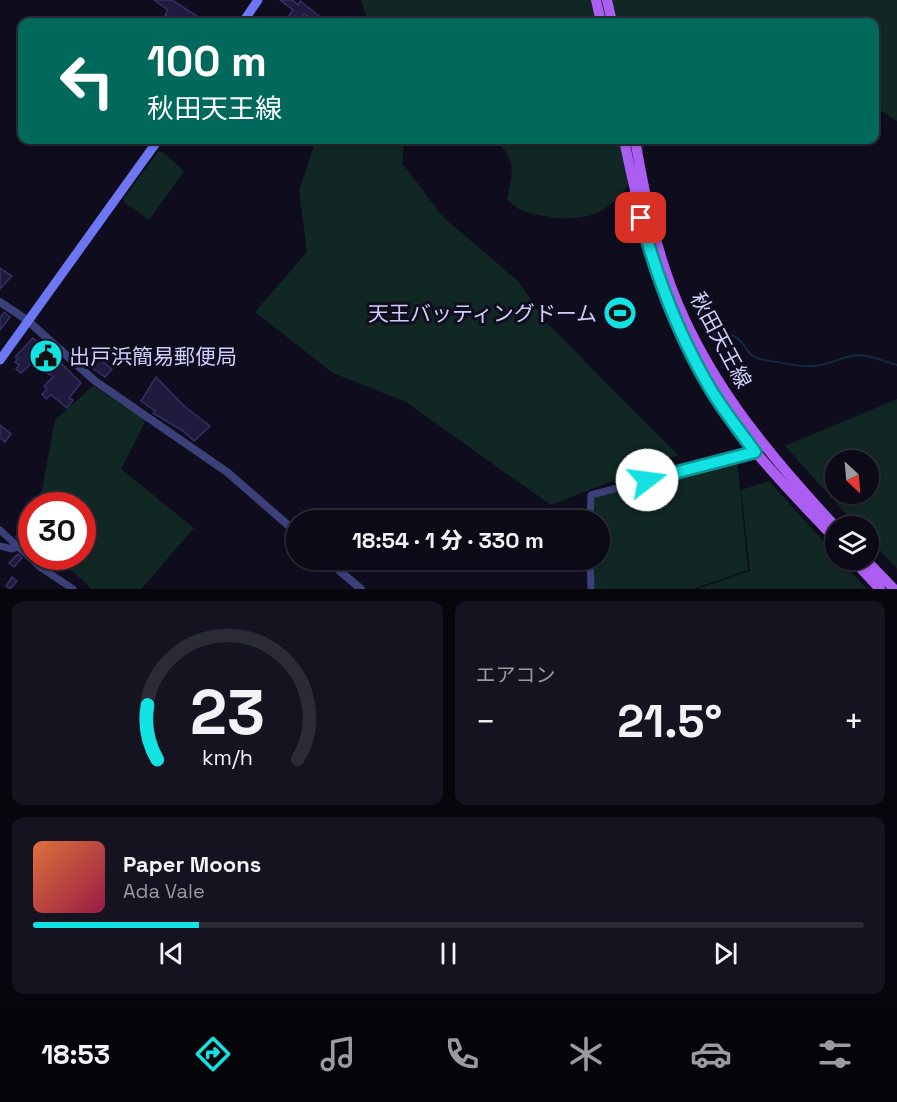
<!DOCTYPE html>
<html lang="ja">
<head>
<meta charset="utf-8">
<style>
	body { margin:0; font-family:"Space Grotesk","Noto Sans JP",sans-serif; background:#14131f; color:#f1f3f6; height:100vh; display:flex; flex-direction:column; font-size:22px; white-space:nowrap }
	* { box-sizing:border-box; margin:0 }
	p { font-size:20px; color:#9a9aa1 }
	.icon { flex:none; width:33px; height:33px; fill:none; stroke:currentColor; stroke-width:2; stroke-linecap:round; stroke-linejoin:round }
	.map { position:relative; height:589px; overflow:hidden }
	.details { display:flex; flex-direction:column; gap:12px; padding:12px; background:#06060c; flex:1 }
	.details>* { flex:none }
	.guide { position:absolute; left:18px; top:18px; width:861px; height:126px; border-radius:12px; box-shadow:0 2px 4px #0004,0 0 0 2px #2b2b35; background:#00695c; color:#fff; overflow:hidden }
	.needle { width:39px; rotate:154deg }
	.fabs { position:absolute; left:825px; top:450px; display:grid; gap:12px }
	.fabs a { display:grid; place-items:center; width:54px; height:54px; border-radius:50%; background:#0b0a16; box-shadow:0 2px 4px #0004,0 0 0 2px #2b2b35; font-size:30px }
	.speed { position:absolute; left:18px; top:492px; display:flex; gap:12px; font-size:30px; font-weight:700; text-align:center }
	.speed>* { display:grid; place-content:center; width:78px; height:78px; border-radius:50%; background:#0b0a16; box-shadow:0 2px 4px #0004,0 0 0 2px #2b2b35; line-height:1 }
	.speed .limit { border:9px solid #d22; background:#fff; color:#111 }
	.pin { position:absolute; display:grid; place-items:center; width:51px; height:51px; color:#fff; margin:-26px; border-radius:12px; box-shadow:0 3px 9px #0006 }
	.me { position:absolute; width:66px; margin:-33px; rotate:75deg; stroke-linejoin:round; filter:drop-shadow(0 0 4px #0008) }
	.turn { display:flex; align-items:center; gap:21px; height:126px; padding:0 30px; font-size:27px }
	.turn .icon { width:78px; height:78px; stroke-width:2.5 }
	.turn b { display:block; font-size:42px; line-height:51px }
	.big { font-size:45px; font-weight:800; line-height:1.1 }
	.details .tile { flex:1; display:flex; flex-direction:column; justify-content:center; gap:9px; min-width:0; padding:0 21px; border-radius:12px; background:#14131f }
	.details .dial { align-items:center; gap:0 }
	.dial svg { height:156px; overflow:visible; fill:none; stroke:#2b2b35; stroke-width:7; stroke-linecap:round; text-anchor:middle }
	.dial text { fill:#f1f3f6; stroke:none }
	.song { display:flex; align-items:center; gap:18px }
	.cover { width:72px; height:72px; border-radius:9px; background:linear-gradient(135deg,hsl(20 70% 55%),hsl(340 70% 35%)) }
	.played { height:6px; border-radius:3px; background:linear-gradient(90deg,#12e2e2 20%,#2b2b35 20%) }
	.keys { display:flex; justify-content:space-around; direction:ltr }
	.heat { display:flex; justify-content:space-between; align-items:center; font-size:33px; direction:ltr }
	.details .tiles { flex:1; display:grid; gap:12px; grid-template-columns:1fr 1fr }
	.tile:last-child { grid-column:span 2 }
	.trip { position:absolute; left:286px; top:510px; width:324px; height:60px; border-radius:30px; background:#0b0a16; box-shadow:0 2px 4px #0004,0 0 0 2px #2b2b35; font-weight:800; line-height:60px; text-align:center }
	.tabs { display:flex; height:96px; justify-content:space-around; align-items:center; background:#040409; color:#9a9aa1 }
	.tabs .icon { width:42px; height:42px }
	.tabs .selected { color:#12e2e2 }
	.tabs b { font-size:27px; color:#f1f3f6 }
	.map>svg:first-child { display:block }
	.green { fill:#112724; fill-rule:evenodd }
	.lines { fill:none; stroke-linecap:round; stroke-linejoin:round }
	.stream { stroke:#112a42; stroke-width:2 }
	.building { fill:#1f1b3d; stroke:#352f67; stroke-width:1.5 }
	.minor { stroke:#3c4078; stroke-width:7 }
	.tertiary { stroke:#3c4078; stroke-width:8 }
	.secondary { stroke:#6d76f3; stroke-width:9 }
	.primary { stroke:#ac5ef2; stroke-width:10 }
	.route-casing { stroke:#0c9393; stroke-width:15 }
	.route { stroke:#12e2e2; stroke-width:10 }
	.labels { text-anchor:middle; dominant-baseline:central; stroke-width:6; stroke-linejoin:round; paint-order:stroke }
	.poi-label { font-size:21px; fill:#cecefb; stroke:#0f0d1d; text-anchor:end }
	.street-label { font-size:21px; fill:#cecefb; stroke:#0f0d1d }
</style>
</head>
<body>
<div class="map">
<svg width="897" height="589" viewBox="0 0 897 589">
	<rect width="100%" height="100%" fill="#0f0d1d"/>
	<path class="green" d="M361,0H897V121L875,107L874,22H368Z
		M316,140H411L404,146L402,163L443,217L518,281L546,322L678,455L551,505L406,402L333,373L255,312L307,252L299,191Z
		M496,140H646C632,194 605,228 545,216C528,213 519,212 507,199C513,171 517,162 496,140Z
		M158,152H163L184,171L149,220L124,202V198Z
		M93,386L146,420L121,469L194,528L141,589H92L56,557L82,556V506H39L55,420Z
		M897,399V569L869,539L868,526H857L785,446ZM868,460V494H836V460Z
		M737,458L748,570L693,589H593L592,560H600V520H592V496Z
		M769,481L835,554L836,560H840L867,589H697L750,571L741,490Z"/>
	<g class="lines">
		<path class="stream" d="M705,335C754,327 735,355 764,360C781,362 799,368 815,366C828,365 839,358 851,356C866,353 883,361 897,365"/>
	</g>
	<path class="building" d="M154,0H172L206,22H176L165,15L168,10Z
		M280,0H292L298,5L300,1L319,16L314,22L304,14L297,22H289L286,20L293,10Z
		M0,268L12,276L0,289Z
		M4,312L10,317L0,330V318Z
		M33,338L52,355L50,358L60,366L62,364L81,383L69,398L73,400L67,408L51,395L46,399L42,394L47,389L44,386L53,377L33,362L21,373L16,369L19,365L15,362L18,359L15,357Z
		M86,348L112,369L105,377L84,362L85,360L80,356Z
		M156,377L183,405L210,426L194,441L183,431L153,413L155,411L141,401Z
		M0,425L11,434L5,442L0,438Z
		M28,521L32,524V529L22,541L16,537Z
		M18,554L22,558L14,567L9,563Z
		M12,577L17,581L10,589L6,586Z"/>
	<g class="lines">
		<path class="minor" d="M590,520L591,495L755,452
			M0,530L40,567L73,589
			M0,546L12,549L19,546
			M590,560L591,589"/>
		<path class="tertiary" d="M0,302L27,320L95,381L227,472L297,533
			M327,560L361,589"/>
		<path class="secondary" d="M243,22L258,0
			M0,360L158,140"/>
		<path class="primary" d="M596,0L601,22
			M607,0L612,22
			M624,140C642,227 663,312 710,389C744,445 791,492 836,540
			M635,140C643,183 651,227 665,269C698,370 764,450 836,527
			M853,560L880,589
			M866,560L894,589"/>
	</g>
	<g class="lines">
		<defs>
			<path id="route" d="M641,218C657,278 678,334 710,388C723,410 740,431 755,452L647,480"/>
		</defs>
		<use href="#route" class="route-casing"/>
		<use href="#route" class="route"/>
	</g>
	<defs>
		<symbol id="stadium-disc" viewBox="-11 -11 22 22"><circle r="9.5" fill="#12e2e2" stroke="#0f0d1d"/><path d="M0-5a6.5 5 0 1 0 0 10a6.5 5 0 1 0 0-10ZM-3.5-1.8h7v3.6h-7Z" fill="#111"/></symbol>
		<symbol id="civic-disc" viewBox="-11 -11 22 22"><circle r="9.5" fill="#12e2e2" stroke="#0f0d1d"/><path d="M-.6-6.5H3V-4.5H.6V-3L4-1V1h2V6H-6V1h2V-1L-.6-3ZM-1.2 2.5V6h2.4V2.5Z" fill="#111"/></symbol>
	</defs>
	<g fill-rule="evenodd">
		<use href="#stadium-disc" x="601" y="294" width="38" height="38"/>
		<use href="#civic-disc" x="27" y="337" width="38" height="38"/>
	</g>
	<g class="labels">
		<g class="poi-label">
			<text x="597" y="313">天王バッティングドーム</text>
			<text x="69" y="356" text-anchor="start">出戸浜簡易郵便局</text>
		</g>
		<g class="street-label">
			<text transform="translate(721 340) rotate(62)">秋田天王線</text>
		</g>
	</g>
</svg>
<div class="fabs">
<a><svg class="needle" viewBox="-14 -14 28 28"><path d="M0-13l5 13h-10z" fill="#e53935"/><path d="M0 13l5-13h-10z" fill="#9a9aa1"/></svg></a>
<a><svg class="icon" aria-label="layers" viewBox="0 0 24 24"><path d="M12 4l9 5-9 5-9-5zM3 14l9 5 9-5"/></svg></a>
</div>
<div class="speed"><div class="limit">30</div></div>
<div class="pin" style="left:641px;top:218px;background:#d93025"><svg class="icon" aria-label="arrive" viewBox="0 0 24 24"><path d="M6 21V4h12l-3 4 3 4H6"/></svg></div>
<svg class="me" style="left:647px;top:480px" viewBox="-20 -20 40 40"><circle r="19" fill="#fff"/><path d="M0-13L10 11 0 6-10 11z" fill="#12e2e2"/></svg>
<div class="trip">18:54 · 1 分 · 330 m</div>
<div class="guide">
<div class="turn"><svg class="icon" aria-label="left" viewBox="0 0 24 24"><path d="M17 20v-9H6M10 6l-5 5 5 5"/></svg><div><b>100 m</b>秋田天王線</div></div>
</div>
</div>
<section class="details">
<div class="tiles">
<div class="tile dial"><svg viewBox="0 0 100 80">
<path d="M14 69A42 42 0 1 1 86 69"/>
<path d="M14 69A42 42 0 0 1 9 41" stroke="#12e2e2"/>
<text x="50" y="56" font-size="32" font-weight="700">23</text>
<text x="50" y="72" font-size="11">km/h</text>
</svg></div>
<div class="tile"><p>エアコン</p>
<div class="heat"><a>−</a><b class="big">21.5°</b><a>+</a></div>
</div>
<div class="tile">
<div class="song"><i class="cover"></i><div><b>Paper Moons</b><p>Ada Vale</p></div></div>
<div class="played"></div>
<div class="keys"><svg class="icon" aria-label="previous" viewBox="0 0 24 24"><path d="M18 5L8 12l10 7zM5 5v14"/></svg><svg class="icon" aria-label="pause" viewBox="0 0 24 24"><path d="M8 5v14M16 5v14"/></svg><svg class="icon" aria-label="next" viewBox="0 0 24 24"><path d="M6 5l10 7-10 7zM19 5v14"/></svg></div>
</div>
</div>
</section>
<nav class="tabs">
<b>18:53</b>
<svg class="icon selected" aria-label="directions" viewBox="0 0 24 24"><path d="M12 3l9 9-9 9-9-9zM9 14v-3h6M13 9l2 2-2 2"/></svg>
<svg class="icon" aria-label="music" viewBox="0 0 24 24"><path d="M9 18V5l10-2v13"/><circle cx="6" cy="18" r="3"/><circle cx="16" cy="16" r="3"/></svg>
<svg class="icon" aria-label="phone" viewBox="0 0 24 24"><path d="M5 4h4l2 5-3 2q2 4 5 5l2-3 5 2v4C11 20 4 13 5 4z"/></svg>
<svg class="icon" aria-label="climate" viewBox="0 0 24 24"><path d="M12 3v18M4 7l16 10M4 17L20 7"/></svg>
<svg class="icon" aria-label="car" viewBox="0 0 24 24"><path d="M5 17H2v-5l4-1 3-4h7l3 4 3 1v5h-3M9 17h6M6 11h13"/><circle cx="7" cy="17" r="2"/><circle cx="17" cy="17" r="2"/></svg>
<svg class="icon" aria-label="filters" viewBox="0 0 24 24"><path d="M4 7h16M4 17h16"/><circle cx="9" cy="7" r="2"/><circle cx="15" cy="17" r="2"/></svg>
</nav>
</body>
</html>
